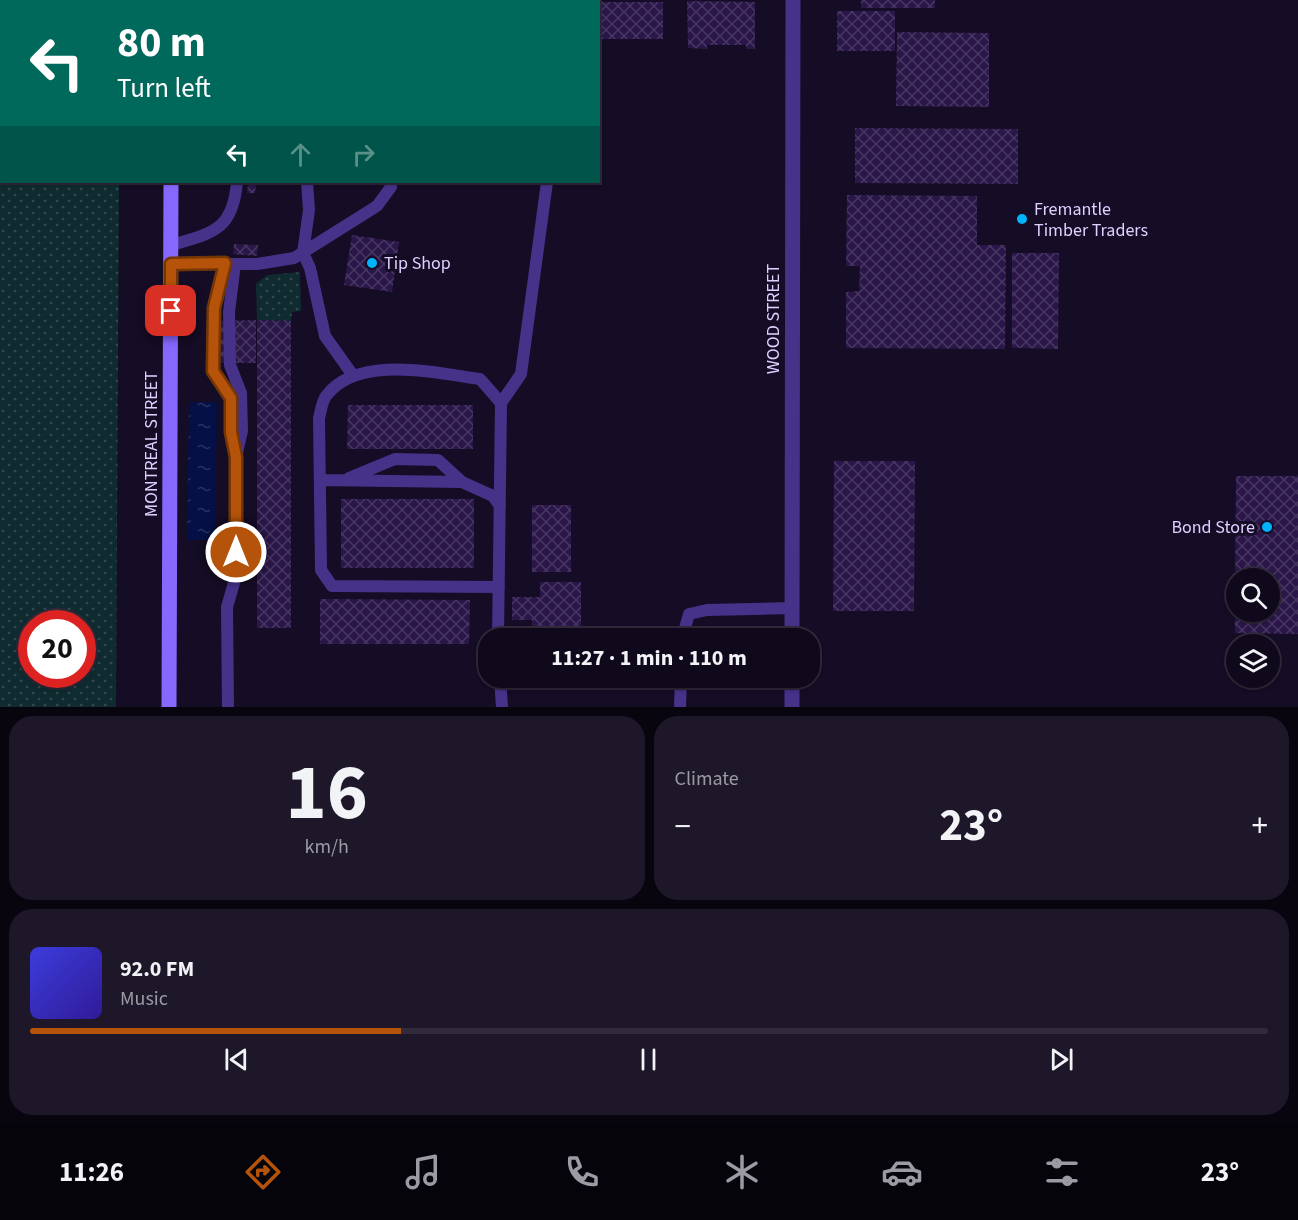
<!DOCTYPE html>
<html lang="en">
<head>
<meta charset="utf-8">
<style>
	body { margin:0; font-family:"Source Sans 3",sans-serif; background:#1e1729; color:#f1f3f6; height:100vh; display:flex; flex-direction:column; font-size:22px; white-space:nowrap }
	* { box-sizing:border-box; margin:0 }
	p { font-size:20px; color:#9c9aa3 }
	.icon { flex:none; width:33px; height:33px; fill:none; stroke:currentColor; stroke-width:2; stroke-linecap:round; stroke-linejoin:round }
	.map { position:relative; height:707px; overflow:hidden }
	.panel { display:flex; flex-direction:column; gap:9px; padding:9px; background:#09050f; flex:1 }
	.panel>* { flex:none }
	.top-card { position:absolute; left:0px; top:0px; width:600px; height:183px; box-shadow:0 2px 4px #0004,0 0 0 2px #302a3b; background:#00695c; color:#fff; overflow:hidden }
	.fabs { position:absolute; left:1226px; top:568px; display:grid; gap:12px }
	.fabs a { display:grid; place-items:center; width:54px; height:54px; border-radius:50%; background:#10091c; box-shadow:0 2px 4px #0004,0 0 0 2px #302a3b; font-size:30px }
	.speed { position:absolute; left:18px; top:610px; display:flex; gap:12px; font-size:30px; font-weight:700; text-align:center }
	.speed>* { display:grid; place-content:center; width:78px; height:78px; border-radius:50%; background:#10091c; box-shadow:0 2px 4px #0004,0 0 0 2px #302a3b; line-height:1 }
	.speed .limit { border:9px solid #d22; background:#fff; color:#111 }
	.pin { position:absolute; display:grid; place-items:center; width:51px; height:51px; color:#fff; margin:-26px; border-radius:12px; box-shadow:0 3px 9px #0006 }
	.me { position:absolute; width:66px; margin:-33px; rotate:0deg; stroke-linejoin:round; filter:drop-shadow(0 0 4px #0008) }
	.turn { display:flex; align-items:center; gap:21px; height:126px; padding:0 18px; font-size:27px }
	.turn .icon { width:78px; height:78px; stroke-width:2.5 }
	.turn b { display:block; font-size:42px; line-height:51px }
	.lanes { display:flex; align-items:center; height:57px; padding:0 18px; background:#0003; justify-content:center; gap:30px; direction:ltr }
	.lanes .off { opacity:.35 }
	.big { font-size:45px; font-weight:700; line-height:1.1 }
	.panel .card { flex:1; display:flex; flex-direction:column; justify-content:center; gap:9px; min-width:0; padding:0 21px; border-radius:24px; background:#1e1729 }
	.panel .dial { align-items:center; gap:0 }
	.dial b { font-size:78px; line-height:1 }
	.song { display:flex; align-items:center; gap:18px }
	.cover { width:72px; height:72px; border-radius:9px; background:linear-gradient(135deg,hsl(240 70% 55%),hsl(250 70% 35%)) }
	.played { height:6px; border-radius:3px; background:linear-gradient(90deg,#b45309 30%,#302a3b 30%) }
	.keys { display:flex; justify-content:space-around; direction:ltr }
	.heat { display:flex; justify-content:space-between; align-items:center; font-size:33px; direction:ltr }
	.panel .tiles { flex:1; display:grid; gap:9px; grid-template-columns:1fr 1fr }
	.card:last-child { grid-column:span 2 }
	.trip { position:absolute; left:478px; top:628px; width:342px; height:60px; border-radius:24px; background:#10091c; box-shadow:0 2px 4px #0004,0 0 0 2px #302a3b; font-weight:700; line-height:60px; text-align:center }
	.dock { display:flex; height:96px; justify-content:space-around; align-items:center; background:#06040b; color:#9c9aa3 }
	.dock .icon { width:42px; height:42px }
	.dock .current { color:#b45309 }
	.dock b { font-size:27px; color:#f1f3f6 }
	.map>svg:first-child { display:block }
	.grass { fill:url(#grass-dots); fill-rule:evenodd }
	.forest { fill:url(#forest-crowns) }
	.water { fill:url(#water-ripples) }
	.building { fill:url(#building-cross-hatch) }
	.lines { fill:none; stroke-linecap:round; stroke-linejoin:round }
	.lane { stroke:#463289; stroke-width:12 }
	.street { stroke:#463289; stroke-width:15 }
	.secondary { stroke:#8768ff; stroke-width:15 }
	.route-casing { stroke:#753606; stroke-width:15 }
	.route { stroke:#b45309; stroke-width:10 }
	.poi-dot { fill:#00b4fc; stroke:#150c25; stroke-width:2 }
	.labels { text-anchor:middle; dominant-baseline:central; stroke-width:6; stroke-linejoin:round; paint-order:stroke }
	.poi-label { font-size:18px; fill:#ded1ff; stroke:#150c25; text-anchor:start }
	.street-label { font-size:18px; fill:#ded1ff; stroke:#150c25 }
</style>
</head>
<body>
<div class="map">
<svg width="1298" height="707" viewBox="0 0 1298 707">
	<defs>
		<pattern id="grass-dots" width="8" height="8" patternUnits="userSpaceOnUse" patternTransform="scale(1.5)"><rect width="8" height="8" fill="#0f2b30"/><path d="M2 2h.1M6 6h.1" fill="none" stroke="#32494f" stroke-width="1.8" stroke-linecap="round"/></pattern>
		<pattern id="forest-crowns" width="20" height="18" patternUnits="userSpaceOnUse" patternTransform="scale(1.5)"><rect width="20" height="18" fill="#0f2b30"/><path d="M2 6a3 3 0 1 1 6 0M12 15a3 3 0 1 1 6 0" fill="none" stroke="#32494f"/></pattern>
		<pattern id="water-ripples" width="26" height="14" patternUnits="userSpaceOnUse" patternTransform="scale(1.5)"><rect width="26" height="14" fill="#051046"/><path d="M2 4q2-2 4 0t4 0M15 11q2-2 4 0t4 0" fill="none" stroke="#293262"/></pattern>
		<pattern id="building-cross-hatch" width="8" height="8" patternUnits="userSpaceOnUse" patternTransform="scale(1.5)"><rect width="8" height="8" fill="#2a1648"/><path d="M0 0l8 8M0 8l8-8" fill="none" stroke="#483763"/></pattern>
	</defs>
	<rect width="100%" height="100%" fill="#150c25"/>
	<path class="grass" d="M0,85L2,182H119L116,707H0ZM32,624H82V675H32Z
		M300,272L301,311L292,312L291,321L257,320L256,284L267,275Z"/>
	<path class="forest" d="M0,0H115L2,2L0,87Z"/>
	<path class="water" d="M189,402H217L215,540H187Z"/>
	<path class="building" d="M861,0H935V8H861Z
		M687,1L755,2V49H746V45H707V49L688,48Z
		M598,2H663V39H598Z
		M837,11H895V51H837Z
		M897,32L989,33V107L896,106Z
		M855,128L1018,129V184L855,183Z
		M248,183H256L255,193H247Z
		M847,195L977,196V245H1006L1005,349L846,348V292L859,291L860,266H846Z
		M352,235L399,242L392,292L344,285Z
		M234,244L258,245L257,256L233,254Z
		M1012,253H1059L1058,349L1012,348Z
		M256,320V363H221L220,321Z
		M257,320L291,321V628H257Z
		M348,405H473V449H347Z
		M834,461H915L914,611H833Z
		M1236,476H1298V634L1235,633V612H1269V579H1235Z
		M341,499H474V568H341Z
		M532,505H571V572H532Z
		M540,582H581V639H531L532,620H512V597H540Z
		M320,599L470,600L469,644H320Z"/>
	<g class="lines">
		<path class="lane" d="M0,15L2,16
			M307,182L309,210L303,253L310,268L325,336L352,374
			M172,245C213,233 233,230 237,182
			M225,263L214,307L213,371L231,397V432L235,453
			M171,264H257L294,258L377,206L391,187L390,182
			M501,403L521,374L547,182
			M349,478L395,459L438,460L462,482
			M320,480L462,482L493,496L500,506
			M498,639L501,403L480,379C436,373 357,354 326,396C322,401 321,411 319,418L321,570L332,586L499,587
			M682,639L689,614L707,610L792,608
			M500,678L502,707
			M228,707L227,607L236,576V457L242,431L241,393L230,365L229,312L235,264
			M680,707L681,678"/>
		<path class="street" d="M792,639L793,0
			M792,678V707"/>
		<path class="secondary" d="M169,2V0
			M169,707L171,182"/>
	</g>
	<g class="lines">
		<defs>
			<path id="route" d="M171,311V264L225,263L214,308L213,371L231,398V432L236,457V552"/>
		</defs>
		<use href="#route" class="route-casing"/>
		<use href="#route" class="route"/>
	</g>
	<g class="poi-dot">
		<circle cx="1022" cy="219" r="6"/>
		<circle cx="372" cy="263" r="6"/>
		<circle cx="1267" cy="527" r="6"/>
	</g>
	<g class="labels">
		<g class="poi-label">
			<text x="1034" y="209">Fremantle<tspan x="1034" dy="21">Timber Traders</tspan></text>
			<text x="384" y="263">Tip Shop</text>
			<text x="1255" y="527" text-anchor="end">Bond Store</text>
		</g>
		<g class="street-label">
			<text transform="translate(773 319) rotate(-90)">WOOD STREET</text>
			<text transform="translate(151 444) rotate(-90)">MONTREAL STREET</text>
		</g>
	</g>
</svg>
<div class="fabs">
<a><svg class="icon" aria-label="search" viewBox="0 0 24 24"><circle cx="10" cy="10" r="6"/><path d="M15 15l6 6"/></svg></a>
<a><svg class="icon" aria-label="layers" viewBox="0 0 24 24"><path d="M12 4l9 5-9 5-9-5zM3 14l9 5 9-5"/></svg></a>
</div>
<div class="speed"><div class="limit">20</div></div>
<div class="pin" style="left:171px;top:311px;background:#d93025"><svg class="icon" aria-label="arrive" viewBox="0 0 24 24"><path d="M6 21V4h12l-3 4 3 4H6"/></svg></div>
<svg class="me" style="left:236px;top:552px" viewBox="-20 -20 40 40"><circle r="17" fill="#b45309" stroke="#fff" stroke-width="3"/><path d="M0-11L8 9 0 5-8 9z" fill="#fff"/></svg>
<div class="trip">11:27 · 1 min · 110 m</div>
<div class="top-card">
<div class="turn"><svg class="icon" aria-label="left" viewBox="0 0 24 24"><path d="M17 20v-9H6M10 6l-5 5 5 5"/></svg><div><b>80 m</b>Turn left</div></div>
<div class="lanes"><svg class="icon" aria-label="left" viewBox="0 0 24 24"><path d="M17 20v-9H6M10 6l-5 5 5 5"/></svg><svg class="icon off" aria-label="ahead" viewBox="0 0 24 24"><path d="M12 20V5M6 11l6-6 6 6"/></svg><svg class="icon off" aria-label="right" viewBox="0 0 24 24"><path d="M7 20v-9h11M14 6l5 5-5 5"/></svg></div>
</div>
</div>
<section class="panel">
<div class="tiles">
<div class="card dial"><b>16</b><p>km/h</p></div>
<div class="card"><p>Climate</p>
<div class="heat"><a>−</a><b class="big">23°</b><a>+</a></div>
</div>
<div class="card">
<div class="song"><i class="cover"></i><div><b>92.0 FM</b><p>Music</p></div></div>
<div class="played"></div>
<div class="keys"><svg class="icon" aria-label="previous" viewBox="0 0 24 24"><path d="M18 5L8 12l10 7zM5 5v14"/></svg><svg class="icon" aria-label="pause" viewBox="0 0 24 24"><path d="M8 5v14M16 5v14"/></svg><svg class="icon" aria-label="next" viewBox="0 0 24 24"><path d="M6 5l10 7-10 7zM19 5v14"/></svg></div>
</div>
</div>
</section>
<nav class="dock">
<b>11:26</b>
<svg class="icon current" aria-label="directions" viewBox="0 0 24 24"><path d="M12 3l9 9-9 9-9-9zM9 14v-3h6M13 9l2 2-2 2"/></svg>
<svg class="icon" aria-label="music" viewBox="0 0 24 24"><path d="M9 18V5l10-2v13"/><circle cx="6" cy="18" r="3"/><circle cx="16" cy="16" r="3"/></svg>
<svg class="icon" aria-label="phone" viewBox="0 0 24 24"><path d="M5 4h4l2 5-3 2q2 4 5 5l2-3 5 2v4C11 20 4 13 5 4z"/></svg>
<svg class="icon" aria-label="climate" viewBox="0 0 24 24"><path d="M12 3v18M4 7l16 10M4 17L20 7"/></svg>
<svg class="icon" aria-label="car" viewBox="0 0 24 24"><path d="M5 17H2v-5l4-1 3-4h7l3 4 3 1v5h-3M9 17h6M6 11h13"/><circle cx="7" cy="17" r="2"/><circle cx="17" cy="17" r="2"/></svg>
<svg class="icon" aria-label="filters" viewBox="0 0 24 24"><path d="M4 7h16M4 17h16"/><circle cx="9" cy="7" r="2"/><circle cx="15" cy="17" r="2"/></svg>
<b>23°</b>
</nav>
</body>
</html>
